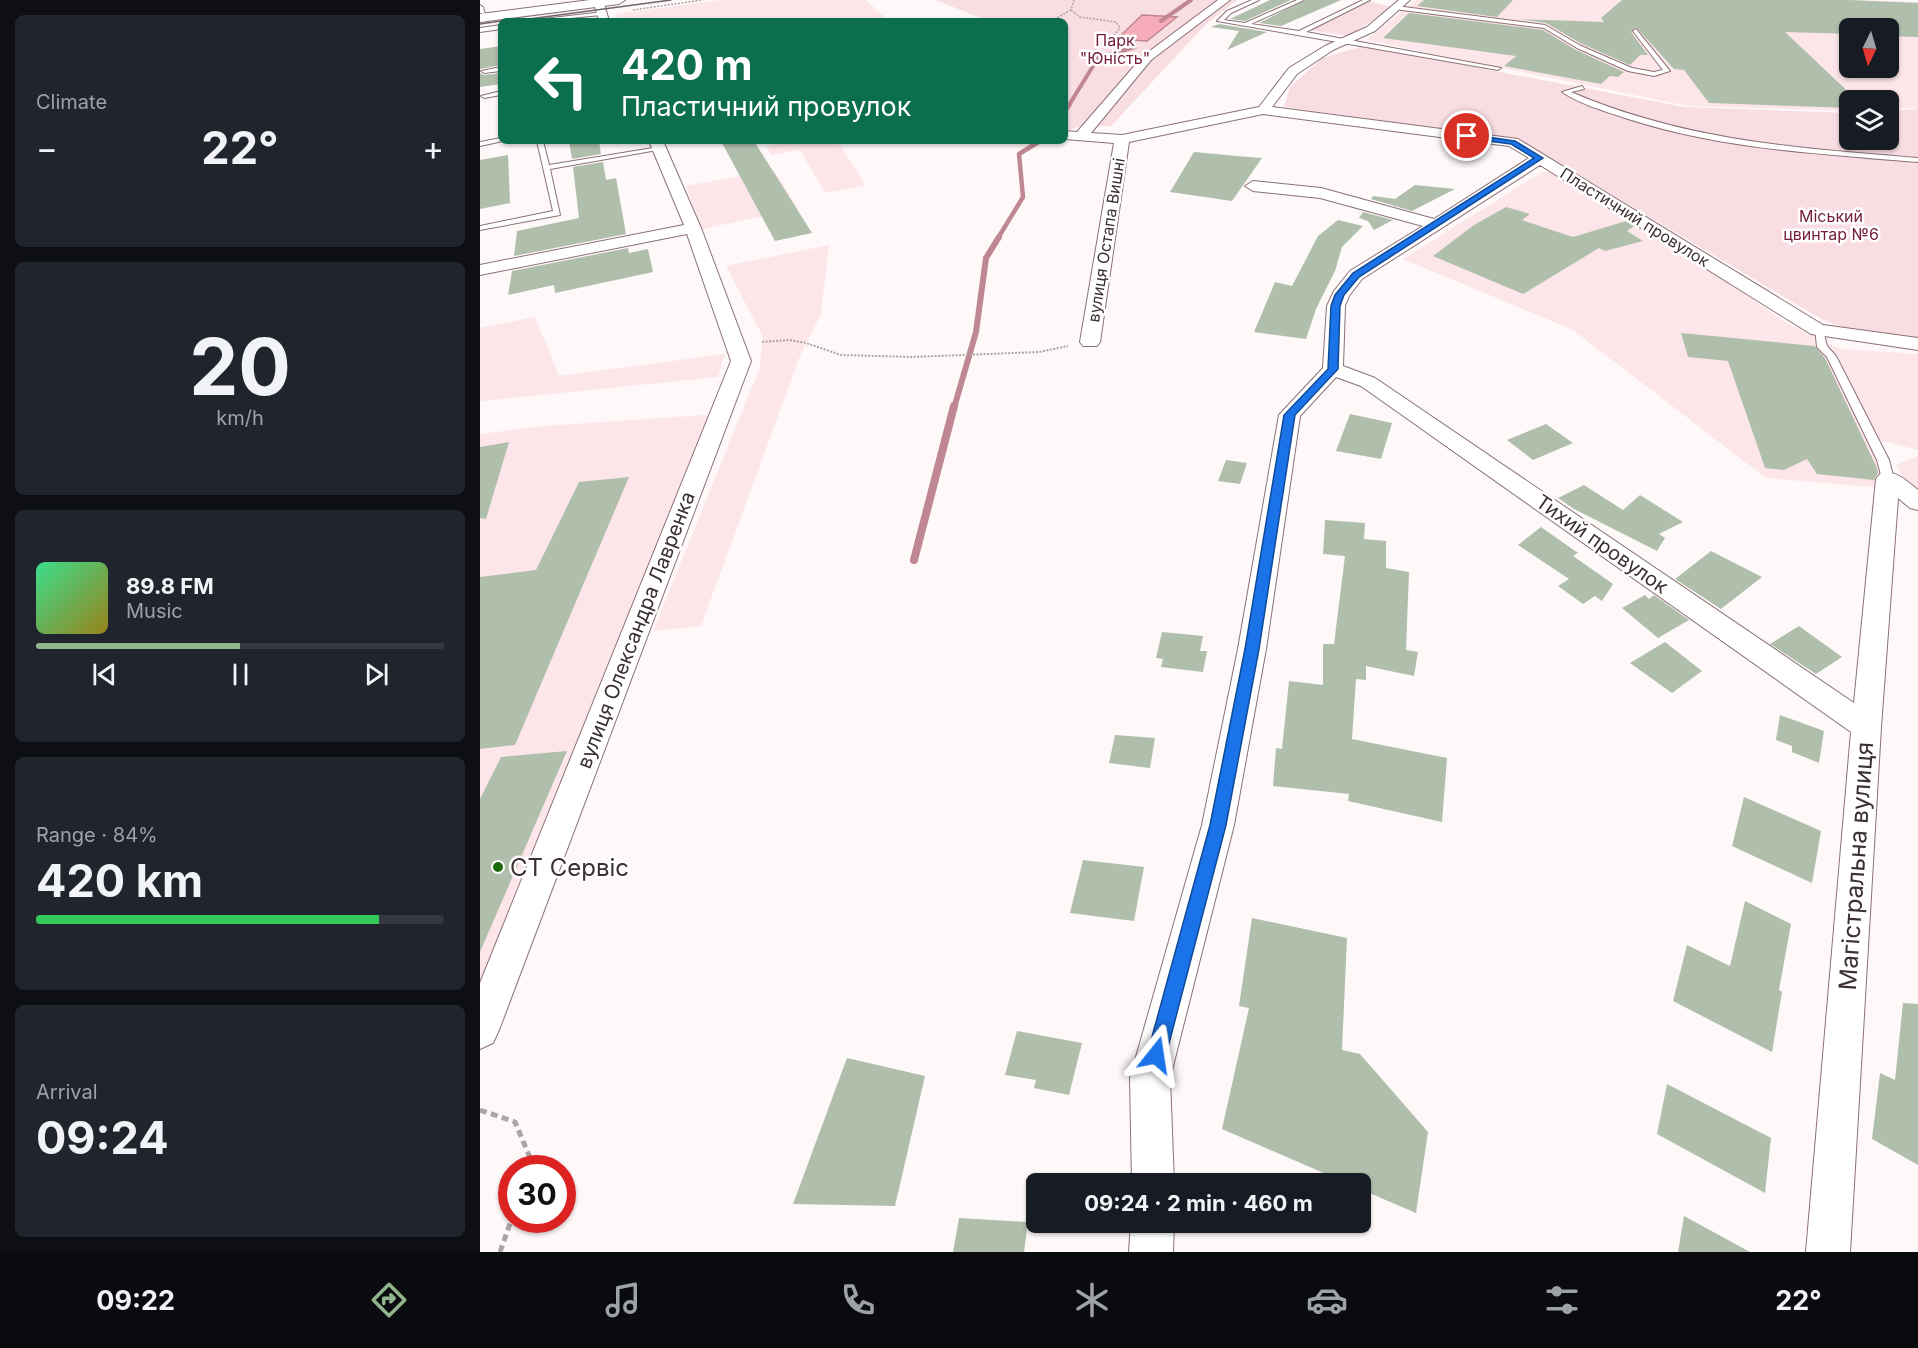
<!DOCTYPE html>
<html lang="en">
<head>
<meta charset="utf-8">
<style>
	body { margin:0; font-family:Inter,sans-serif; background:#20242c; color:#f1f3f6; height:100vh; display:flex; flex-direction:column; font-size:22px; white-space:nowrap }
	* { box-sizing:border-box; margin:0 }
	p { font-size:20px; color:#9ea1a6 }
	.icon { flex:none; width:33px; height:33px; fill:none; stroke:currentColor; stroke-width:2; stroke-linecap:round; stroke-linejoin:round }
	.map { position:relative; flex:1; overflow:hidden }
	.side { display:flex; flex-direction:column; gap:15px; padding:15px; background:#0d0f14; width:480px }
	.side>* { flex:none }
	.hud { position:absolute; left:18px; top:18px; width:570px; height:126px; border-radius:9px; box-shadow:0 2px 4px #0004; background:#0b6e4f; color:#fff; overflow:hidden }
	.needle { width:39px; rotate:185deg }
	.fabs { position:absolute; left:1359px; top:18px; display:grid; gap:12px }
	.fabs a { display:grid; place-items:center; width:60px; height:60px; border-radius:9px; background:#171b24; box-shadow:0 2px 4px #0004; font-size:30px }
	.speed { position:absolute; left:18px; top:1155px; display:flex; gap:12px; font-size:30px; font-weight:700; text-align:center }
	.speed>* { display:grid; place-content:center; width:78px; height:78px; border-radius:50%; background:#171b24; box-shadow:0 2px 4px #0004; line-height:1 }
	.speed .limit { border:9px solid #d22; background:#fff; color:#111 }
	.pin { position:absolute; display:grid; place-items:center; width:51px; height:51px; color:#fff; margin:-26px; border:3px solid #fff; border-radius:50%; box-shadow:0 2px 6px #0007 }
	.me { position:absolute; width:66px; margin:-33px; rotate:15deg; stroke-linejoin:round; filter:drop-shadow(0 0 4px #0008) }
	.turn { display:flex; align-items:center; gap:21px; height:126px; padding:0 24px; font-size:27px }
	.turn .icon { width:78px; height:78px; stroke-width:2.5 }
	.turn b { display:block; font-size:42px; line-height:51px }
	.big { font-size:45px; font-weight:700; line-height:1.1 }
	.side .card { flex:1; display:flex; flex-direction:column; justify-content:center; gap:9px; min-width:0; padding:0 21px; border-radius:9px; background:#20242c }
	.side .dial { align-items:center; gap:0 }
	.dial b { font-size:78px; line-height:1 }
	.song { display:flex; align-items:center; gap:18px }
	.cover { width:72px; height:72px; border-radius:9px; background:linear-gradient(135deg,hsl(150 70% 55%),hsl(50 70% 35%)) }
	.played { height:6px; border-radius:3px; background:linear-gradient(90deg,#91b58c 50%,#363941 50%) }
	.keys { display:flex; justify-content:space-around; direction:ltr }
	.heat { display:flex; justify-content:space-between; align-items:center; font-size:33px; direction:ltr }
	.charge { height:9px; border-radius:4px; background:linear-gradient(90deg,#34c759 84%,#363941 0) }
	.trip { position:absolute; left:546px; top:1173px; width:345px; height:60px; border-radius:9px; background:#171b24; box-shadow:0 2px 4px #0004; font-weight:700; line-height:60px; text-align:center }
	.dock { display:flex; height:96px; justify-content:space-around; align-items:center; background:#090b0e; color:#9ea1a6 }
	.dock .icon { width:42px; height:42px }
	.dock .selected { color:#91b58c }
	.dock b { font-size:27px; color:#f1f3f6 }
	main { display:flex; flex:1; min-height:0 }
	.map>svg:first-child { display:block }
	.built { fill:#fde6e9; fill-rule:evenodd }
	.green { fill:#f8dde2 }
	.water { fill:#f7acba; stroke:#bf8791; stroke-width:1.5 }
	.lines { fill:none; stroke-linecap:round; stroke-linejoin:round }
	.stream-far3 { stroke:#bf8791; stroke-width:4 }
	.stream-far2 { stroke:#bf8791; stroke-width:4.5 }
	.stream-far1 { stroke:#bf8791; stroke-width:6 }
	.stream { stroke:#bf8791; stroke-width:8 }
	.building { fill:#afbfac }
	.lane-casing { stroke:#8b7175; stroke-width:2 }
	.street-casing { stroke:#8b7175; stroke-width:2 }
	.primary-casing { stroke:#8b7175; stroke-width:2 }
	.path-far2 { stroke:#aca4a6; stroke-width:1.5; stroke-dasharray:2 1.5; stroke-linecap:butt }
	.path-far1 { stroke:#aca4a6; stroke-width:2; stroke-dasharray:2 1.5; stroke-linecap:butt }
	.path { stroke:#aca4a6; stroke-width:5; stroke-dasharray:7 4.5; stroke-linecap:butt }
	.lane { fill:#fff; fill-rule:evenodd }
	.street { fill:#fff; fill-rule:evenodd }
	.primary { fill:#fff; fill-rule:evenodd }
	.tram { stroke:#706668; stroke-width:1.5 }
	.route { fill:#1a73e8; stroke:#114b97; stroke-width:1.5 }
	.poi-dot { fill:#1b6a0b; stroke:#fff; stroke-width:2 }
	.labels { text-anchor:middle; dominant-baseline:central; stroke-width:5; stroke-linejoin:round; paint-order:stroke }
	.far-park-label { font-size:16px; fill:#752039; stroke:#fff }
	.far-street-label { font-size:16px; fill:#3b3032; stroke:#fff }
	.street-label { font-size:20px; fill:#3b3032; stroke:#fff }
	.near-street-label { font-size:24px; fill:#3b3032; stroke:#fff }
	.near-poi-label { font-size:24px; fill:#3b3032; stroke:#fff; text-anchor:start }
</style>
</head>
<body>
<main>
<section class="side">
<div class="card"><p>Climate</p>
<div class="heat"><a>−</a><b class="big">22°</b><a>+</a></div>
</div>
<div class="card dial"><b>20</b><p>km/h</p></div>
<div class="card">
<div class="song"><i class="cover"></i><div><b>89.8 FM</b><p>Music</p></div></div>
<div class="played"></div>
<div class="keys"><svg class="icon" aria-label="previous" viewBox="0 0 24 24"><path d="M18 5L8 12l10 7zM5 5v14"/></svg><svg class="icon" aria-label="pause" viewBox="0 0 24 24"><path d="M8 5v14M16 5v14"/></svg><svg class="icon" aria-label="next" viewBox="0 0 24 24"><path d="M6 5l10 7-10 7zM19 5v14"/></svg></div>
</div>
<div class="card"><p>Range · 84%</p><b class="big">420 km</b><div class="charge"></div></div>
<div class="card"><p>Arrival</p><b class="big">09:24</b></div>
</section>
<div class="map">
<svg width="1438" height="1252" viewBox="0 0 1438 1252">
	<rect width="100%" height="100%" fill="#fef8f9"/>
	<path class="built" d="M240,0H386L409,21H139L136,14Z
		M936,0H1373L1438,2V108L1409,109L1408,100H1370L1369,111L1208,106L886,40ZM1370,28H1408V68H1370Z
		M315,141H357L386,185L345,193L320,150L291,155L286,146Z
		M294,170L318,209L222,229L206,186Z
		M1062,172H1075L1254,286L1303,321L1360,349L1438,354V450L1395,439L1404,488L1286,478L1093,330L923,259Z
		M349,245L341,314L320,356L221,626L173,631L279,370L283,337L246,266Z
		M55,317L79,376L245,354L238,377L0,401V328Z
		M240,414L0,1030V434L63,426Z
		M1438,456V495H1434L1416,465Z"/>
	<path class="green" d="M456,0H757L726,24L631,126H602L585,131V21H508Z
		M889,1L912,7L869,36L829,30Z
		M884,46L1204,107L1369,113L1370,140H1408L1409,111L1438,109V340L1370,330L1343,320L1038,139L804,107L810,87L842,58Z"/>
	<path class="water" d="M662,15L697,17L667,41L637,39Z"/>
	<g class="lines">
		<path class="stream-far3" d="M681,21L711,0
			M589,105L618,58L655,47"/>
		<path class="stream-far2" d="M585,111L590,104
			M518,238L543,197L539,154L560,141"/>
		<path class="stream-far1" d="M474,408L496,332L506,258L519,237"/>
		<path class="stream" d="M434,560L474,406"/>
	</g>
	<path class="building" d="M790,0H811L765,21L750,19Z
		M826,0H861L801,26L779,23Z
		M944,0H1033L1017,17L937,6Z
		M1142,0H1369L1438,3V37L1408,36V28H1370V34L1305,32L1377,100H1370V108L1229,103L1204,70L1194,69L1156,27L1151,32L1168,55H1160L1150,65L1102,44L1066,23L1039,19L1124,22L1121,18Z
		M929,13L1063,30L1096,50L1144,72L1138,77L1130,76L1121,84L1024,66L1036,56L903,38Z
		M739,24L787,32L747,50L759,31L731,27Z
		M21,46V65L0,69V49Z
		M0,73L4,75L21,73V84L0,87Z
		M89,141H119L121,154L92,159Z
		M241,141H274L332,233L295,241Z
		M714,152L757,156L782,158L752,201L690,192Z
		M28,155L30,203L0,209V160Z
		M123,162L126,180L136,178L146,234L34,256L37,231L99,218L93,167Z
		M935,185L975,189L932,211L891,199L893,196L915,199Z
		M1026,207L1050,214L1042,220L1093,237L1146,221L1154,226L1147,231L1163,241L1125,251L1119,248L1043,294L953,256L994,225Z
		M883,212L913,220L894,230L888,221L879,218Z
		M858,220L883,226L862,247L855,271L836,309L826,339L774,332L795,282L812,286L838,236Z
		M148,248L149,253L168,249L173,272L75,293L74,285L28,295L32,271Z
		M1201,333L1335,346L1345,358L1396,466L1398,473L1394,480L1337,474L1327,459L1304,470L1285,468L1248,361L1208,357Z
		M870,414L912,423L901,459L856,451Z
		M1066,424L1093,443L1053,460L1027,440Z
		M29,442L6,519L0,518V447Z
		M746,460L767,463L760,484L738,481Z
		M149,477L35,745L0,749V577L56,570L99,482Z
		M1104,485L1143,510L1160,495L1203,522L1179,534L1185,538L1177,551L1094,509L1078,498Z
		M845,520L885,523L884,539L906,541V568L929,572L926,650L938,652L934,676L886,666V680L876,679L872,739L967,758L962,822L868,801L869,794L793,786L796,748L802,749L809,681L843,685V644H854L865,556L843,554Z
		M1061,527L1098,553L1093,556L1133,584L1122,601L1115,596L1103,604L1078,586L1089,579L1038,545Z
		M1231,551L1282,577L1241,609L1195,579Z
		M1165,595L1169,599L1174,595L1209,620L1178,638L1142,608Z
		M1319,626L1362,657L1336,674L1290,644Z
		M682,632L723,636L720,651H727L723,672L681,667L683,659L676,658Z
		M1185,642L1222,671L1192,693L1150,663Z
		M1300,715L1344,731L1339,763L1312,752V746L1296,740Z
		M635,735L675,738L670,768L629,763Z
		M87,751L0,952V799L21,757Z
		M1264,797L1341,831L1332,883L1252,846Z
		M603,860L664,867L654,921L590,913Z
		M1265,901L1311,924L1299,990L1302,992L1292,1052L1193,1001L1207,945L1250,966Z
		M772,918L867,938L862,1050L880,1054L948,1132L936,1213L880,1189V1184H869L742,1129L769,1008L759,1006Z
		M1423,1003L1438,1004V1165L1392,1139L1400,1073L1415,1080Z
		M537,1031L602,1043L589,1095L554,1088L556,1080L525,1075Z
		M367,1058L445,1076L415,1206L313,1204Z
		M1187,1084L1291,1138L1285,1193L1177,1134Z
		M1204,1216L1270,1252H1198Z
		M479,1218L548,1222L544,1252H473Z"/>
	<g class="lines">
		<defs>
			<path id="lane" d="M772,0H779L751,13L744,20L765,23L817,0H824L771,24L819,31L883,0H890L826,32L1021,68L1018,70L737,21L747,11Z
				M0,5L3,7L5,14L0,13Z
				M916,6L1065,25L1101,46L1152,68L1174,72L1183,70L1153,31L1156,29L1190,71L1174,76L1148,71L1097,48L1064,28L914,9Z
				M123,12L121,15L60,21L63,19Z
				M21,25V29L0,32V28Z
				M21,67V71L4,73L1,71Z
				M1102,86L1104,89L1091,92C1205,141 1317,148 1438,158V162C1340,154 1239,149 1145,118C1124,111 1100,104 1082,92Z
				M21,91V95L4,98L1,96Z
				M21,138V141H23L0,146V142Z
				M57,141H63L69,165L179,147L183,149L70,169L80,215L0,230V226L73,211Z
				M1335,328L1343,330L1347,346L1356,356L1409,460L1414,479L1412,482H1404L1402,479L1397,460L1347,357L1337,347Z"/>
			<path id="street" d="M113,0H123L129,21H119Z
				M738,0H750L671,60L611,133L642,135L779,107L809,68L845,46L887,27L919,0H930L895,31L853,50L817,74L792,107L1038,139L1343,325L1438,338V350L1331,334L1060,165L882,279L869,296L865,306L863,366L895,378L1374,703L1396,479L1400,474C1416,469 1426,481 1438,490V510L1430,508L1418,498L1401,727L1370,1252H1326L1371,732L881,386L856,377L820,416L786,649L754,825L690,1078L694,1184H652L650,1078L722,825L758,649L799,415L843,368L847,306L854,291L870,271L943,226L840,198L773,191L765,186L773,181L841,188L954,219L1049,158L1029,146L783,114L649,142L620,342L617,346H603L600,342L634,143L585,139V131L597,132L663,56Z
				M169,141H183L221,228L271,361L19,1030L13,1043L0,1049V983L251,361L207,234L0,275V265L204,225Z
				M651,1222H694L693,1252H649Z"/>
			<path id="primary" d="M110,0H145L139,4L0,22V14Z"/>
		</defs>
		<use href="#lane" class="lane-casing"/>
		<use href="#street" class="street-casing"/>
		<use href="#primary" class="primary-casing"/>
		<path class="path-far2" d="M153,10L223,0
			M591,10L600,17L636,22L640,28L628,42L654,45
			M571,21L591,10L594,0"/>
		<path class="path-far1" d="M282,342L309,340L326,343L361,355L432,357L559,352L588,346"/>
		<path class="path" d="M0,1110L35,1122L51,1160L48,1168
			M20,1252L32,1218"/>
		<use href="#lane" class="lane"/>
		<use href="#street" class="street"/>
		<use href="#primary" class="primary"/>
		<path class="tram" d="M34,21L191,0
			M0,24L21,21"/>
	</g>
	<path class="route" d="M987,134L1035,141L1063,158L879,277L864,295L860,306L858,369L815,415L779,649L746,825L686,1055L683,1062L676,1065L670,1062L667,1055L730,825L765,649L804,415L848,369L851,306L855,295L873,273L1054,158L1031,144L984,138Z"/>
	<circle class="poi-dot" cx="18" cy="867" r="6"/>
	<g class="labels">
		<g class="far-park-label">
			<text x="635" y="40">Парк<tspan x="635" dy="18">"Юність"</tspan></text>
			<text x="1351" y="216">Міський<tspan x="1351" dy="18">цвинтар №6</tspan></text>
		</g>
		<g class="far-street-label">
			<text transform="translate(1155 217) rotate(32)">Пластичний провулок</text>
			<text transform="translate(626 240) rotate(-81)">вулиця Остапа Вишні</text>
		</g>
		<g class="street-label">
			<text transform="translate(1122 544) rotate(35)">Тихий провулок</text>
			<text transform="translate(156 630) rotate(-69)">вулиця Олександра Лавренка</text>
		</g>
		<g class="near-street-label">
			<text transform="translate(1376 866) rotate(-86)">Магістральна вулиця</text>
		</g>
		<g class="near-poi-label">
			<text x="30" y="867">СТ Сервіс</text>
		</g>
	</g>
</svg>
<div class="fabs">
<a><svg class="needle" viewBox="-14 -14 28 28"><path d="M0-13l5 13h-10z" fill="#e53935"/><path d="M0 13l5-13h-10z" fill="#9ea1a6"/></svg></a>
<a><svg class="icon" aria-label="layers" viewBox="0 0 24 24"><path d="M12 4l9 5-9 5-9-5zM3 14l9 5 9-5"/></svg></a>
</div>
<div class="speed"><div class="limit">30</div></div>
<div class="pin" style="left:987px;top:136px;background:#d93025"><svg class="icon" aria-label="arrive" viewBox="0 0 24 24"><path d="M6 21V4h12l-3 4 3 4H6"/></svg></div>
<svg class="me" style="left:676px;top:1055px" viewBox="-20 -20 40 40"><path d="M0-17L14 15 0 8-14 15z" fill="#1a73e8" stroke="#fff" stroke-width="4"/></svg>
<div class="trip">09:24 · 2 min · 460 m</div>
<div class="hud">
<div class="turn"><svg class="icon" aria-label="left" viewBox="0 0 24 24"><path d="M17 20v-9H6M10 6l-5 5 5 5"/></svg><div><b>420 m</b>Пластичний провулок</div></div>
</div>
</div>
</main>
<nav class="dock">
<b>09:22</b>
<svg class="icon selected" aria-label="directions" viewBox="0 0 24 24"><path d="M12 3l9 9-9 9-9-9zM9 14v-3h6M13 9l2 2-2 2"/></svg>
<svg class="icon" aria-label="music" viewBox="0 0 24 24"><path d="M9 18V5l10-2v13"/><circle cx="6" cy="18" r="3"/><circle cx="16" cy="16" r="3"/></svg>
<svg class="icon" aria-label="phone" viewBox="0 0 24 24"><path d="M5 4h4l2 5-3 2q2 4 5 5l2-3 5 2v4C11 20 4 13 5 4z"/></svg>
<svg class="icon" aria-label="climate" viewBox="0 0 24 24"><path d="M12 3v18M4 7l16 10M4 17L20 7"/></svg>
<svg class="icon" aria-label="car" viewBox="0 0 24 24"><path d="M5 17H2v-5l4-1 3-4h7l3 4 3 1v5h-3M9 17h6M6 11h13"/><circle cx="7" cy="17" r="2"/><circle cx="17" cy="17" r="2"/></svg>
<svg class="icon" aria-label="filters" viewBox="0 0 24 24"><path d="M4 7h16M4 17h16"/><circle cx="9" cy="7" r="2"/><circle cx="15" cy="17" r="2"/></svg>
<b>22°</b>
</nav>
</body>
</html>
